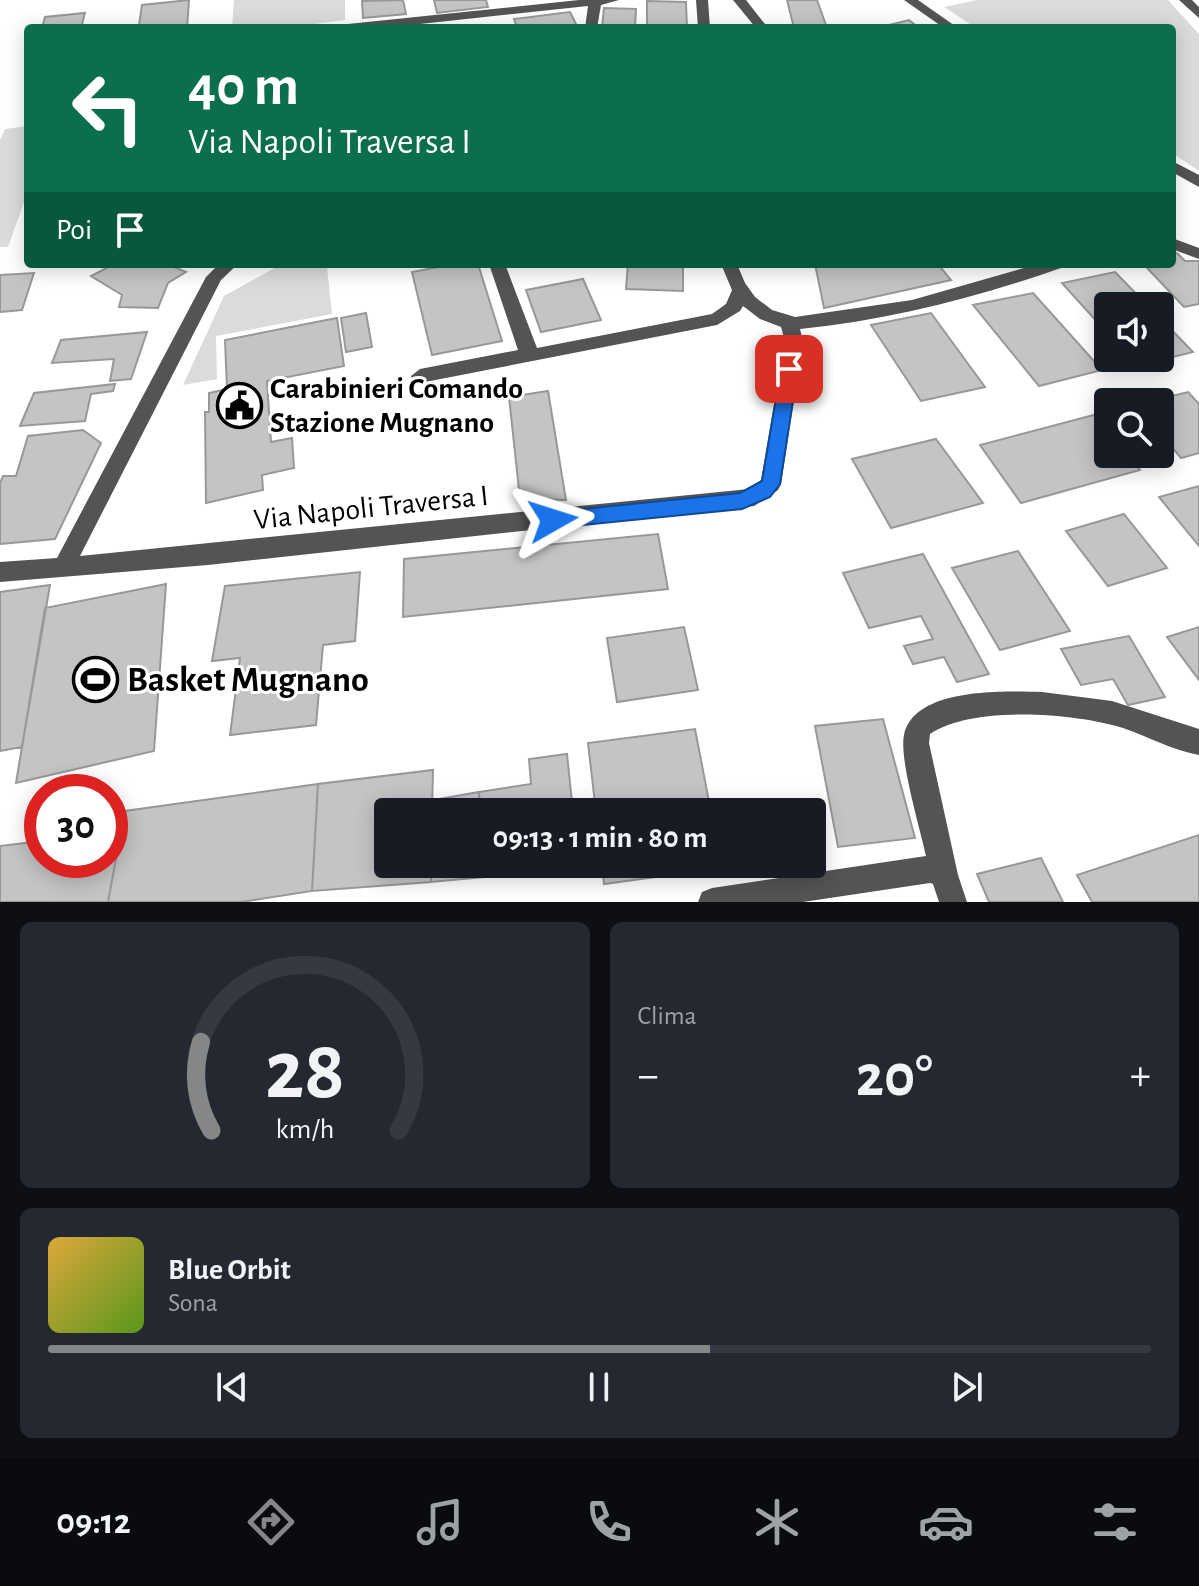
<!DOCTYPE html>
<html lang="it">
<head>
<meta charset="utf-8">
<style>
	body { margin:0; font-family:"Alegreya Sans",sans-serif; background:#242831; color:#f1f3f6; height:100vh; display:flex; flex-direction:column; font-size:30px; white-space:nowrap }
	* { box-sizing:border-box; margin:0 }
	p { font-size:26px; color:#9ea1a6 }
	.icon { flex:none; width:44px; height:44px; fill:none; stroke:currentColor; stroke-width:2; stroke-linecap:round; stroke-linejoin:round }
	.map { position:relative; height:902px; overflow:hidden }
	.panel { display:flex; flex-direction:column; gap:20px; padding:20px; background:#0d0f14; flex:1 }
	.panel>* { flex:none }
	.top-card { position:absolute; left:24px; top:24px; width:1152px; height:244px; border-radius:8px; box-shadow:0 4px 20px #0003; background:#0b6e4f; color:#fff; overflow:hidden }
	.controls { position:absolute; left:1094px; top:292px; display:grid; gap:16px }
	.controls a { display:grid; place-items:center; width:80px; height:80px; border-radius:8px; background:#171b24; box-shadow:0 4px 20px #0003; font-size:40px }
	.speed { position:absolute; left:24px; top:774px; display:flex; gap:16px; font-size:40px; font-weight:700; text-align:center }
	.speed>* { display:grid; place-content:center; width:104px; height:104px; border-radius:50%; background:#171b24; box-shadow:0 4px 20px #0003; line-height:1 }
	.speed .limit { border:12px solid #d22; background:#fff; color:#111 }
	.pin { position:absolute; display:grid; place-items:center; width:68px; height:68px; color:#fff; margin:-34px; border-radius:16px; box-shadow:0 4px 12px #0006 }
	.me { position:absolute; width:88px; margin:-44px; rotate:84deg; stroke-linejoin:round; filter:drop-shadow(0 0 6px #0008) }
	.turn { display:flex; align-items:center; gap:28px; height:168px; padding:0 32px; font-size:36px }
	.turn .icon { width:104px; height:104px; stroke-width:2.5 }
	.turn b { display:block; font-size:56px; line-height:68px }
	.then { display:flex; align-items:center; height:76px; padding:0 32px; background:#0003; gap:16px; font-size:30px }
	.big { font-size:60px; font-weight:700; line-height:1.1 }
	.panel .widget { flex:1; display:flex; flex-direction:column; justify-content:center; gap:12px; min-width:0; padding:0 28px; border-radius:12px; background:#242831 }
	.panel .dial { align-items:center; gap:0 }
	.dial svg { height:208px; overflow:visible; fill:none; stroke:#363941; stroke-width:7; stroke-linecap:round; text-anchor:middle }
	.dial text { fill:#f1f3f6; stroke:none }
	.song { display:flex; align-items:center; gap:24px }
	.cover { width:96px; height:96px; border-radius:12px; background:linear-gradient(135deg,hsl(40 70% 55%),hsl(90 70% 35%)) }
	.played { height:8px; border-radius:4px; background:linear-gradient(90deg,#858687 60%,#363941 60%) }
	.keys { display:flex; justify-content:space-around; direction:ltr }
	.heat { display:flex; justify-content:space-between; align-items:center; font-size:44px; direction:ltr }
	.panel .tiles { flex:1; display:grid; gap:20px; grid-template-columns:1fr 1fr }
	.widget:last-child { grid-column:span 2 }
	.trip { position:absolute; left:374px; top:798px; width:452px; height:80px; border-radius:8px; background:#171b24; box-shadow:0 4px 20px #0003; font-weight:700; line-height:80px; text-align:center }
	.menu { display:flex; height:128px; justify-content:space-around; align-items:center; background:#090b0e; color:#9ea1a6 }
	.menu .icon { width:56px; height:56px }
	.menu .current { color:#858687 }
	.menu b { font-size:36px; color:#f1f3f6 }
	.map>svg:first-child { display:block }
	.green { fill:#dbdbdb }
	.building { fill:#c4c4c4; stroke:#989898; stroke-width:2 }
	.lines { fill:none; stroke-linecap:round; stroke-linejoin:round }
	.minor { fill:#545454; fill-rule:evenodd }
	.route { fill:#1a73e8; stroke:#114b97; stroke-width:2 }
	.labels { text-anchor:middle; dominant-baseline:central; stroke-width:6; stroke-linejoin:round; paint-order:stroke }
	.poi-label { font-size:30px; font-weight:bold; fill:#000; stroke:#fff; text-anchor:start }
	.street-label { font-size:30px; fill:#000; stroke:#fff }
	.near-poi-label { font-size:36px; font-weight:bold; fill:#000; stroke:#fff; text-anchor:start }
</style>
</head>
<body>
<div class="map">
<svg width="1199" height="902" viewBox="0 0 1199 902">
	<rect width="100%" height="100%" fill="#fff"/>
	<path class="green" d="M234,0H345V20L283,28H232Z
		M977,0H1168L1199,34V171L1172,153V28H976L944,7Z
		M28,126V191L8,247H0V140L5,129Z
		M282,264L327,267L332,314L216,336L217,379L183,385L224,296Z"/>
	<path class="building" d="M189,0L187,28H116L139,25L142,5Z
		M403,0L406,14L363,18L362,1Z
		M434,0H486L488,7L437,13Z
		M787,0H817L827,28H794Z
		M647,1L686,2L687,28H647Z
		M604,8L636,9L635,28H602Z
		M570,12L578,28H517L514,19Z
		M85,13L81,28H42L45,17Z
		M909,20L919,28L881,27Z
		M1177,253L1185,261H1199V304L1184,307L1147,268L1172,264V254Z
		M114,264H167L186,272L168,283L158,308L119,307L122,295L91,276Z
		M455,264H478L502,341L432,355L412,272Z
		M628,264H683V291L626,289Z
		M815,264H938L951,280L824,308Z
		M1115,272L1148,306H1108V334L1062,283Z
		M34,273L22,310L0,312V275Z
		M583,279L601,320L541,332L526,290Z
		M1033,293L1102,370L1039,386L973,305Z
		M366,313L372,347L346,352L341,318Z
		M931,313L985,387L921,401L871,325Z
		M337,318L344,366L267,381L271,442L292,438L294,468L262,475L263,490L206,503L205,412H209V393L227,389L225,340Z
		M1160,318L1193,352L1137,366L1130,358H1160Z
		M147,332L131,379L110,381L114,359L52,363L61,340Z
		M115,384L113,391L91,394L85,421L20,426L34,393Z
		M548,391L566,500L520,499L509,397Z
		M1188,392L1199,404V453L1181,458L1160,433V402H1147Z
		M1094,415L1108,432V454H1127L1140,470L1021,503L980,445Z
		M83,430L101,443L55,539L0,544V483L3,476H16L28,436Z
		M936,439L983,503L891,528L852,459Z
		M1199,486V546L1159,497Z
		M1124,514L1167,568L1108,586L1066,531Z
		M658,534L668,589L403,617L404,559Z
		M1018,551L1070,631L1000,650L952,568Z
		M923,554L989,674L957,682L944,657L913,664L904,646L933,639L921,616L869,628L843,573Z
		M360,572L355,641L323,645L316,725L230,735L240,658L212,661L225,586Z
		M166,584L154,751L16,783L45,608Z
		M50,585L22,747L0,751V592Z
		M684,627L698,690L617,702L607,638Z
		M1199,627V680L1167,637Z
		M1129,636L1165,697L1128,705L1113,679L1081,685L1061,649Z
		M883,719L915,838L838,847L815,726Z
		M695,729L711,812H596L588,743Z
		M567,754L573,812H480L479,792L531,784L529,759Z
		M433,770L432,812H388V864H431V882L312,891L318,784Z
		M318,784L312,891L241,902H108L125,811Z
		M479,792L480,812H432L433,800Z
		M121,832L108,902H0V846L42,841V860H110V833Z
		M1199,835V902H1092L1077,875Z
		M1041,858L1063,902H989L977,874Z
		M431,864H483L484,877L431,882Z
		M483,864H569L484,877Z
		M602,864H721L722,868L604,884Z"/>
	<g class="lines">
		<path class="minor" d="M579,0H619L601,5L597,28H585L588,6L383,28H342L348,24Z
			M696,0H708L710,28H698Z
			M733,0H746L768,28H756Z
			M904,0H918L958,28H944Z
			M1179,0H1192L1199,7V18Z
			M1172,161L1199,175V187L1172,172Z
			M1172,238L1199,248V259L1172,249Z
			M219,264H238L221,280L80,556L749,489L761,480L785,341L781,327L760,319L743,306L740,311L717,325L420,383L413,381L411,376L420,369L518,350L489,264H505L537,348L712,314L726,304L732,290L721,264H737L745,283L755,297L772,310L795,317L912,300L1038,264H1063L1061,268C975,298 890,320 800,329L803,341L781,484L778,490L754,506L208,565L0,582V562L57,558L206,277Z
			M1042,692L1112,701L1199,729V755C1172,750 1149,737 1123,728C1075,713 973,705 930,734L929,743L958,875L967,902H939L933,884L930,883L803,902H698L702,892L712,888L926,856C920,828 899,759 904,735C914,687 1005,691 1042,692Z"/>
	</g>
	<path class="route" d="M789,363L798,369L780,484L770,497L742,509L553,528L547,526L544,520L547,514L553,512L740,493L762,481L781,369Z"/>
	<defs>
		<symbol id="civic-ring" viewBox="-11 -11 22 22"><circle r="9.5" fill="#fff" stroke="#000" stroke-width="1.5"/><path d="M-.6-6.5H3V-4.5H.6V-3L4-1V1h2V6H-6V1h2V-1L-.6-3ZM-1.2 2.5V6h2.4V2.5Z" fill="#000"/></symbol>
		<symbol id="stadium-ring" viewBox="-11 -11 22 22"><circle r="9.5" fill="#fff" stroke="#000" stroke-width="1.5"/><path d="M0-5a6.5 5 0 1 0 0 10a6.5 5 0 1 0 0-10ZM-3.5-1.8h7v3.6h-7Z" fill="#000"/></symbol>
	</defs>
	<g fill-rule="evenodd">
		<use href="#civic-ring" x="214" y="380" width="51" height="51"/>
		<use href="#stadium-ring" x="70" y="654" width="51" height="51"/>
	</g>
	<g class="labels">
		<g class="poi-label">
			<text x="270" y="389">Carabinieri Comando<tspan x="270" dy="34">Stazione Mugnano</tspan></text>
		</g>
		<g class="street-label">
			<text transform="translate(371 508) rotate(-6)">Via Napoli Traversa I</text>
		</g>
		<g class="near-poi-label">
			<text x="127" y="680">Basket Mugnano</text>
		</g>
	</g>
</svg>
<div class="controls">
<a><svg class="icon" aria-label="sound" viewBox="0 0 24 24"><path d="M4 9h4l5-4v14l-5-4H4zM17 9q2 3 0 6"/></svg></a>
<a><svg class="icon" aria-label="search" viewBox="0 0 24 24"><circle cx="10" cy="10" r="6"/><path d="M15 15l6 6"/></svg></a>
</div>
<div class="speed"><div class="limit">30</div></div>
<div class="pin" style="left:789px;top:369px;background:#d93025"><svg class="icon" aria-label="arrive" viewBox="0 0 24 24"><path d="M6 21V4h12l-3 4 3 4H6"/></svg></div>
<svg class="me" style="left:553px;top:520px" viewBox="-20 -20 40 40"><path d="M0-17L14 15 0 8-14 15z" fill="#1a73e8" stroke="#fff" stroke-width="4"/></svg>
<div class="trip">09:13 · 1 min · 80 m</div>
<div class="top-card">
<div class="turn"><svg class="icon" aria-label="left" viewBox="0 0 24 24"><path d="M17 20v-9H6M10 6l-5 5 5 5"/></svg><div><b>40 m</b>Via Napoli Traversa I</div></div>
<div class="then">Poi<svg class="icon" aria-label="arrive" viewBox="0 0 24 24"><path d="M6 21V4h12l-3 4 3 4H6"/></svg></div>
</div>
</div>
<section class="panel">
<div class="tiles">
<div class="widget dial"><svg viewBox="0 0 100 80">
<path d="M14 69A42 42 0 1 1 86 69"/>
<path d="M14 69A42 42 0 0 1 10 35" stroke="#858687"/>
<text x="50" y="56" font-size="32" font-weight="700">28</text>
<text x="50" y="72" font-size="11">km/h</text>
</svg></div>
<div class="widget"><p>Clima</p>
<div class="heat"><a>−</a><b class="big">20°</b><a>+</a></div>
</div>
<div class="widget">
<div class="song"><i class="cover"></i><div><b>Blue Orbit</b><p>Sona</p></div></div>
<div class="played"></div>
<div class="keys"><svg class="icon" aria-label="previous" viewBox="0 0 24 24"><path d="M18 5L8 12l10 7zM5 5v14"/></svg><svg class="icon" aria-label="pause" viewBox="0 0 24 24"><path d="M8 5v14M16 5v14"/></svg><svg class="icon" aria-label="next" viewBox="0 0 24 24"><path d="M6 5l10 7-10 7zM19 5v14"/></svg></div>
</div>
</div>
</section>
<nav class="menu">
<b>09:12</b>
<svg class="icon current" aria-label="directions" viewBox="0 0 24 24"><path d="M12 3l9 9-9 9-9-9zM9 14v-3h6M13 9l2 2-2 2"/></svg>
<svg class="icon" aria-label="music" viewBox="0 0 24 24"><path d="M9 18V5l10-2v13"/><circle cx="6" cy="18" r="3"/><circle cx="16" cy="16" r="3"/></svg>
<svg class="icon" aria-label="phone" viewBox="0 0 24 24"><path d="M5 4h4l2 5-3 2q2 4 5 5l2-3 5 2v4C11 20 4 13 5 4z"/></svg>
<svg class="icon" aria-label="climate" viewBox="0 0 24 24"><path d="M12 3v18M4 7l16 10M4 17L20 7"/></svg>
<svg class="icon" aria-label="car" viewBox="0 0 24 24"><path d="M5 17H2v-5l4-1 3-4h7l3 4 3 1v5h-3M9 17h6M6 11h13"/><circle cx="7" cy="17" r="2"/><circle cx="17" cy="17" r="2"/></svg>
<svg class="icon" aria-label="filters" viewBox="0 0 24 24"><path d="M4 7h16M4 17h16"/><circle cx="9" cy="7" r="2"/><circle cx="15" cy="17" r="2"/></svg>
</nav>
</body>
</html>
